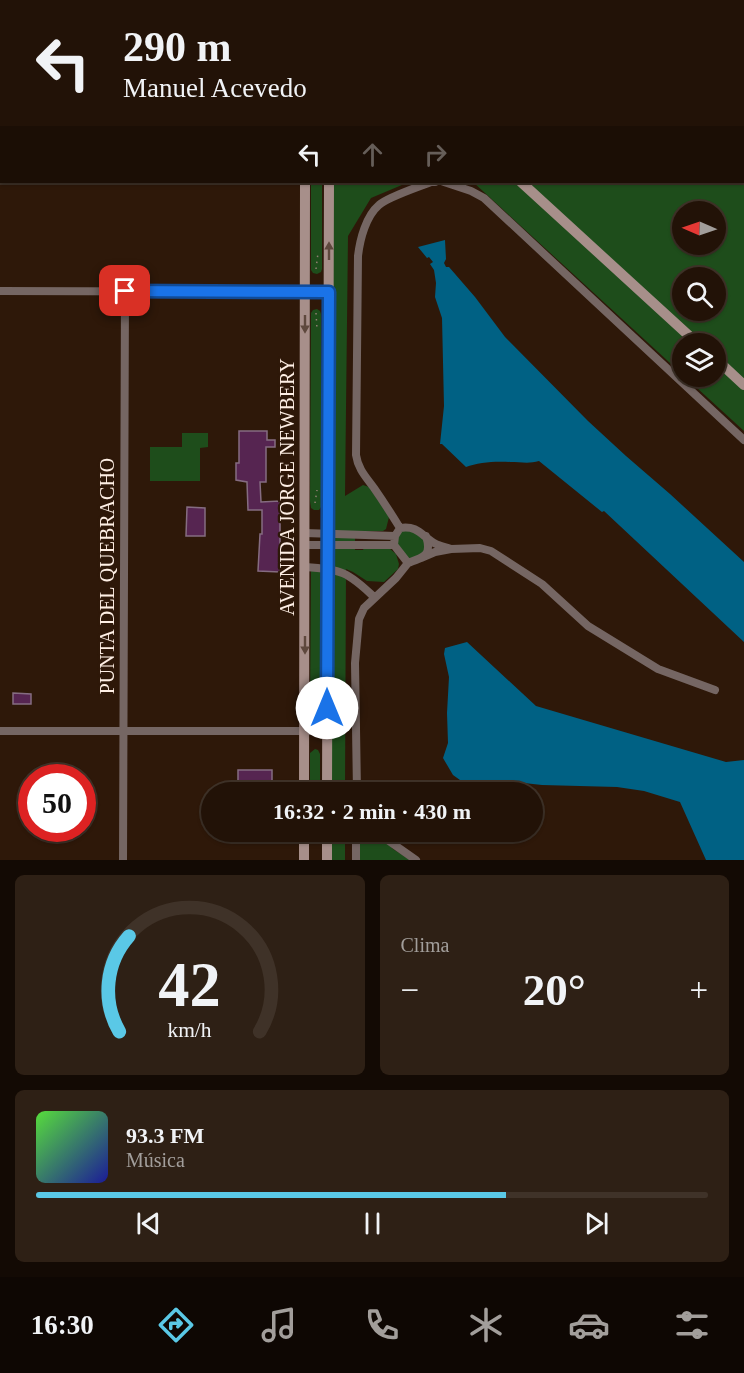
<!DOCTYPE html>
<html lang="es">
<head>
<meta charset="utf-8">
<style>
	body { margin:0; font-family:"Times New Roman",serif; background:#2e2015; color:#f1f3f6; height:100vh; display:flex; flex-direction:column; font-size:22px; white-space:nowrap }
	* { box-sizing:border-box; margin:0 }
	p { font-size:20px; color:#a29e9b }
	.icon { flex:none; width:33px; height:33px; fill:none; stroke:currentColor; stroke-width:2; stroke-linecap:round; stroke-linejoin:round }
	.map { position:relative; height:860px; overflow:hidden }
	.drawer { display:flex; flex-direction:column; gap:15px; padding:15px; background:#130a04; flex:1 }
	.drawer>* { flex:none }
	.banner { position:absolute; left:0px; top:0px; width:744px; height:183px; box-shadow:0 2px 4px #0004,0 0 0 2px #3f3228; background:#221207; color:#f1f3f6; overflow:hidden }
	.needle { width:39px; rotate:272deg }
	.buttons { position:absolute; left:672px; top:201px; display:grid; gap:12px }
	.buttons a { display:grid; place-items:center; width:54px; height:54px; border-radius:50%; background:#221207; box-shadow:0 2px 4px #0004,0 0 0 2px #3f3228; font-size:30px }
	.speed { position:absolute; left:18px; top:764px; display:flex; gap:12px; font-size:30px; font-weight:700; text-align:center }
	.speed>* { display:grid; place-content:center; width:78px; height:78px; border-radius:50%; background:#221207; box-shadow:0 2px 4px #0004,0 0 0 2px #3f3228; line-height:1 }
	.speed .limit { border:9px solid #d22; background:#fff; color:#111 }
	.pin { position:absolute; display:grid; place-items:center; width:51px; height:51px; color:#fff; margin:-26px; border-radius:12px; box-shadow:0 3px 9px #0006 }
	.me { position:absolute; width:66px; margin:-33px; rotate:0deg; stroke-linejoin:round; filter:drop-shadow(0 0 4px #0008) }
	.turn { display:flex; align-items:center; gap:21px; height:126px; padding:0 24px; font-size:27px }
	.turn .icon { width:78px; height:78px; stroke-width:2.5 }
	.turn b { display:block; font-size:42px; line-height:51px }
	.lanes { display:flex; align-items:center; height:57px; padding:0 24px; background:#0003; justify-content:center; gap:30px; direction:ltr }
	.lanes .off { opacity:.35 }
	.big { font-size:45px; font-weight:600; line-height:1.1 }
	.drawer .card { flex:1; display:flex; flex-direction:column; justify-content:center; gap:9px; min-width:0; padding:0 21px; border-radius:9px; background:#2e2015 }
	.drawer .dial { align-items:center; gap:0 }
	.dial svg { height:156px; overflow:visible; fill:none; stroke:#3f3228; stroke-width:7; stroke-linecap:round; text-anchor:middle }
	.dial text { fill:#f1f3f6; stroke:none }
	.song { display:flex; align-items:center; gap:18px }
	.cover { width:72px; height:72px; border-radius:9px; background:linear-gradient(135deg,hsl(110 70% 55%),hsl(240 70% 35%)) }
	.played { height:6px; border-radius:3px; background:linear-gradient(90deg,#5ac8e6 70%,#3f3228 70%) }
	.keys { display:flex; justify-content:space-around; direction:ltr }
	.heat { display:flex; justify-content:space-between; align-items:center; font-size:33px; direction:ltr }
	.drawer .tiles { flex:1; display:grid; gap:15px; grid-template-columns:1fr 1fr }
	.card:last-child { grid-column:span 2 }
	.trip { position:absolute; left:201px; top:782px; width:342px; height:60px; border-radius:30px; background:#221207; box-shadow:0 2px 4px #0004,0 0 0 2px #3f3228; font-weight:600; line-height:60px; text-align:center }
	.dock { display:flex; height:96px; justify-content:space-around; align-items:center; background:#0e0703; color:#a29e9b }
	.dock .icon { width:42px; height:42px }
	.dock .on { color:#5ac8e6 }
	.dock b { font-size:27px; color:#f1f3f6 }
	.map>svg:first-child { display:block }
	.green { fill:#1e4d1b; fill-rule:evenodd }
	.water { fill:#006184 }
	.building { fill:#562551; stroke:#856c81; stroke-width:1.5 }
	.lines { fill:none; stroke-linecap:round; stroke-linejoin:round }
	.path { stroke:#927f73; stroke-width:1.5; stroke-dasharray:1.5 4.5; stroke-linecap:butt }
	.street { stroke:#756663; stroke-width:8 }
	.secondary { stroke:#a78f8a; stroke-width:10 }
	.oneway { fill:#5e483d }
	.route-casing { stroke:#114b97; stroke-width:15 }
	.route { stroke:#1a73e8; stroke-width:10 }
	.labels { text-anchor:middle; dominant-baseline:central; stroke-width:4.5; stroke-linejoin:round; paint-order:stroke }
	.street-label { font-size:20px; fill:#feefe5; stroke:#2e1809 }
</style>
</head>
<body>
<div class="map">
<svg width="744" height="860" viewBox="0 0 744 860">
	<rect width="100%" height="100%" fill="#2e1809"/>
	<path class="green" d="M311,0H744V431L685,377L716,376V344H682V374L473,182H742V2H311ZM682,212H716V244H682ZM682,278H716V310H682Z
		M311,182H322V269L321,272L317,274L313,273L311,270Z
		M329,182H409L371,198L348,236L345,496L363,485L369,487L389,517L386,529L383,531H355V550H363L364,548H389L396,554L399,564L398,569L384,582L367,581L353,572L346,569L345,792H327Z
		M317,309L320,311L321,314V507L319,510H314L311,508L310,501L311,313L313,310Z
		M182,433H208V447L200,448V481H150V447H182Z
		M400,528L426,536L428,552L408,563L399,552L395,536Z
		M311,569H322L321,710L318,713L313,712L310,709Z
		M315,749L318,750L320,754V792H310V753Z
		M327,831H345V860H327Z
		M358,831H376L393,849L410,860H359Z"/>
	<path class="water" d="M445,240L446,259L444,263L446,267H449L475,297L505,337L588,421L626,456L670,494L744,562V642L604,511L602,512L539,461C529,464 521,462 510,462C496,461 478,462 466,467L442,444H440L444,406L442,318L435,297L436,283L434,270L430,264L433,262L429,257L427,258L418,247Z
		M467,642L536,706L726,762L744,760V860H706L680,802L644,791L617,787L542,785L497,780L481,784L467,785L453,775L443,758L448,743L447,713L449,677L444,654L445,648Z"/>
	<path class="building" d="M239,431H267V440H275V447H266V482H260L261,502L280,501V572L258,571L260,534H262V510H248L247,482L236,480V463H239Z
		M187,507L205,508V536H186Z
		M13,693L31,694V704H13Z
		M238,770H272V792H238Z
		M238,831H272L273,840L238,841Z"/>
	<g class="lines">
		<path class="path" d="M543,2L544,0
			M316,269L318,253
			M316,313L317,329
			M315,503L317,490
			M315,706L316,696"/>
		<path class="street" d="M444,182L471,191L484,198L744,440
			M0,291L329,292
			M400,528C392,515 383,501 374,488C366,477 358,469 356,455L358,256C360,239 366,216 379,205C388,197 419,187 431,182H435
			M305,533L395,536
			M305,545H394
			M451,549L480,548L491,551L542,584L588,626L658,669L715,690
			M421,558L435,552L451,549C446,547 440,546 436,544C422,537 419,525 400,528L395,536L394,545L408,563C425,557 432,555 426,536
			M305,567C341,569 348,572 374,597
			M0,731H327
			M357,792L355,663L359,619L364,608L396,578L408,563
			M380,831L389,841L416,860
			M123,860L125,291
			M356,860V831"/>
		<path class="secondary" d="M306,0V2
			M329,0V2
			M521,182L698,344
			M716,359L744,385
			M304,792L305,182
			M327,792L329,182
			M304,860V831
			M327,860V831"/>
	</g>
	<defs><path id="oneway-solid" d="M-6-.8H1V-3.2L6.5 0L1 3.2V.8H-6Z" transform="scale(1.5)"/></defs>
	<g class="oneway">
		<use href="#oneway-solid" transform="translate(329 251) rotate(-90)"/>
		<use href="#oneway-solid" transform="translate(305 324) rotate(90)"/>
		<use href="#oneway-solid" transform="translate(305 645) rotate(90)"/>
	</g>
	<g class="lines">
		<defs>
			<path id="route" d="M125,291L329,292L327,708"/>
		</defs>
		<use href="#route" class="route-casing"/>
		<use href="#route" class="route"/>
	</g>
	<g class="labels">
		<g class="street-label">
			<text transform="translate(287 487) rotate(-90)">AVENIDA JORGE NEWBERY</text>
			<text transform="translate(107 576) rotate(-90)">PUNTA DEL QUEBRACHO</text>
		</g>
	</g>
</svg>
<div class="buttons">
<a><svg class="needle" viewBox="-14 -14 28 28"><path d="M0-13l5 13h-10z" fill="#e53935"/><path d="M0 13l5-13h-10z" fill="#a29e9b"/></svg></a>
<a><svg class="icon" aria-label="search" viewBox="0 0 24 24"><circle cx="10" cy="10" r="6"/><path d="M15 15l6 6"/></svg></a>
<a><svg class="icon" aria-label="layers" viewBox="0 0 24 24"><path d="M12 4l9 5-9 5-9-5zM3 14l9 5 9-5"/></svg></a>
</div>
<div class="speed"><div class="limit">50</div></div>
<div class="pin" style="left:125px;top:291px;background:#d93025"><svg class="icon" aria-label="arrive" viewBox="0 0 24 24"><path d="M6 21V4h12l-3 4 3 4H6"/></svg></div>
<svg class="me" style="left:327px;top:708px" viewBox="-20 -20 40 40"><circle r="19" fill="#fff"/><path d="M0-13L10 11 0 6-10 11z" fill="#1a73e8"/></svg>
<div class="trip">16:32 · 2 min · 430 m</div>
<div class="banner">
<div class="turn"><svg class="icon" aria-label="left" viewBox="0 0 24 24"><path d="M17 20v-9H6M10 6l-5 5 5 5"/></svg><div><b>290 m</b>Manuel Acevedo</div></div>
<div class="lanes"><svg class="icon" aria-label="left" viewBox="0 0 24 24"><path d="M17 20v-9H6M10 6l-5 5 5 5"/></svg><svg class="icon off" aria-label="ahead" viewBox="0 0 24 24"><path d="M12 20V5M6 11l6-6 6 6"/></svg><svg class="icon off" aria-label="right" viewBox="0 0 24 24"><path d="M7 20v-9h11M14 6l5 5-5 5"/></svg></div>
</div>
</div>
<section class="drawer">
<div class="tiles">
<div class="card dial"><svg viewBox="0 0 100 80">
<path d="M14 69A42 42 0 1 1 86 69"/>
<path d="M14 69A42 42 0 0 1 19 20" stroke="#5ac8e6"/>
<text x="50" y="56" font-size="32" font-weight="700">42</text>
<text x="50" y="72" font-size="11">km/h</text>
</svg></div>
<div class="card"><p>Clima</p>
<div class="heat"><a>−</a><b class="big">20°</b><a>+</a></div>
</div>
<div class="card">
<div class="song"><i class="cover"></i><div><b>93.3 FM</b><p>Música</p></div></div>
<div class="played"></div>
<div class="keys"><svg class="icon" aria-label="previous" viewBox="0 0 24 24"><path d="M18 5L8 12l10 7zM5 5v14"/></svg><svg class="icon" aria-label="pause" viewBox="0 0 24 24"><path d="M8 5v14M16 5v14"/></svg><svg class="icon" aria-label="next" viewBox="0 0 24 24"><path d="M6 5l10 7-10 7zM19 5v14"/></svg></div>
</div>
</div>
</section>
<nav class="dock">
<b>16:30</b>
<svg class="icon on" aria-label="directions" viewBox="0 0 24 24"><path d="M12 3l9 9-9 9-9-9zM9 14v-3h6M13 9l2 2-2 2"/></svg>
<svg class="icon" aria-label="music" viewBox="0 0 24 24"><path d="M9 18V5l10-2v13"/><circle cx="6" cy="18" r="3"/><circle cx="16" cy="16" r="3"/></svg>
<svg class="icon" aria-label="phone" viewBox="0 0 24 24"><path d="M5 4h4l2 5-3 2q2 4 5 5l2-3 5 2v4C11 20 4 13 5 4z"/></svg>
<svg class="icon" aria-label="climate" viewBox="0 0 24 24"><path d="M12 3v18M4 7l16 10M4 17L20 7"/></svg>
<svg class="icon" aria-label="car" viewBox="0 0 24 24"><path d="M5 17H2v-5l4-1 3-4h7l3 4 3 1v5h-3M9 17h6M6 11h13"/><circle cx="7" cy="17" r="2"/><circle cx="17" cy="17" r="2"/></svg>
<svg class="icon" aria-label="filters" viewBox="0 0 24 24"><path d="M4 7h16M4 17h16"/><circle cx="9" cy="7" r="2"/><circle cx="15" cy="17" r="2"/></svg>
</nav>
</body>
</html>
